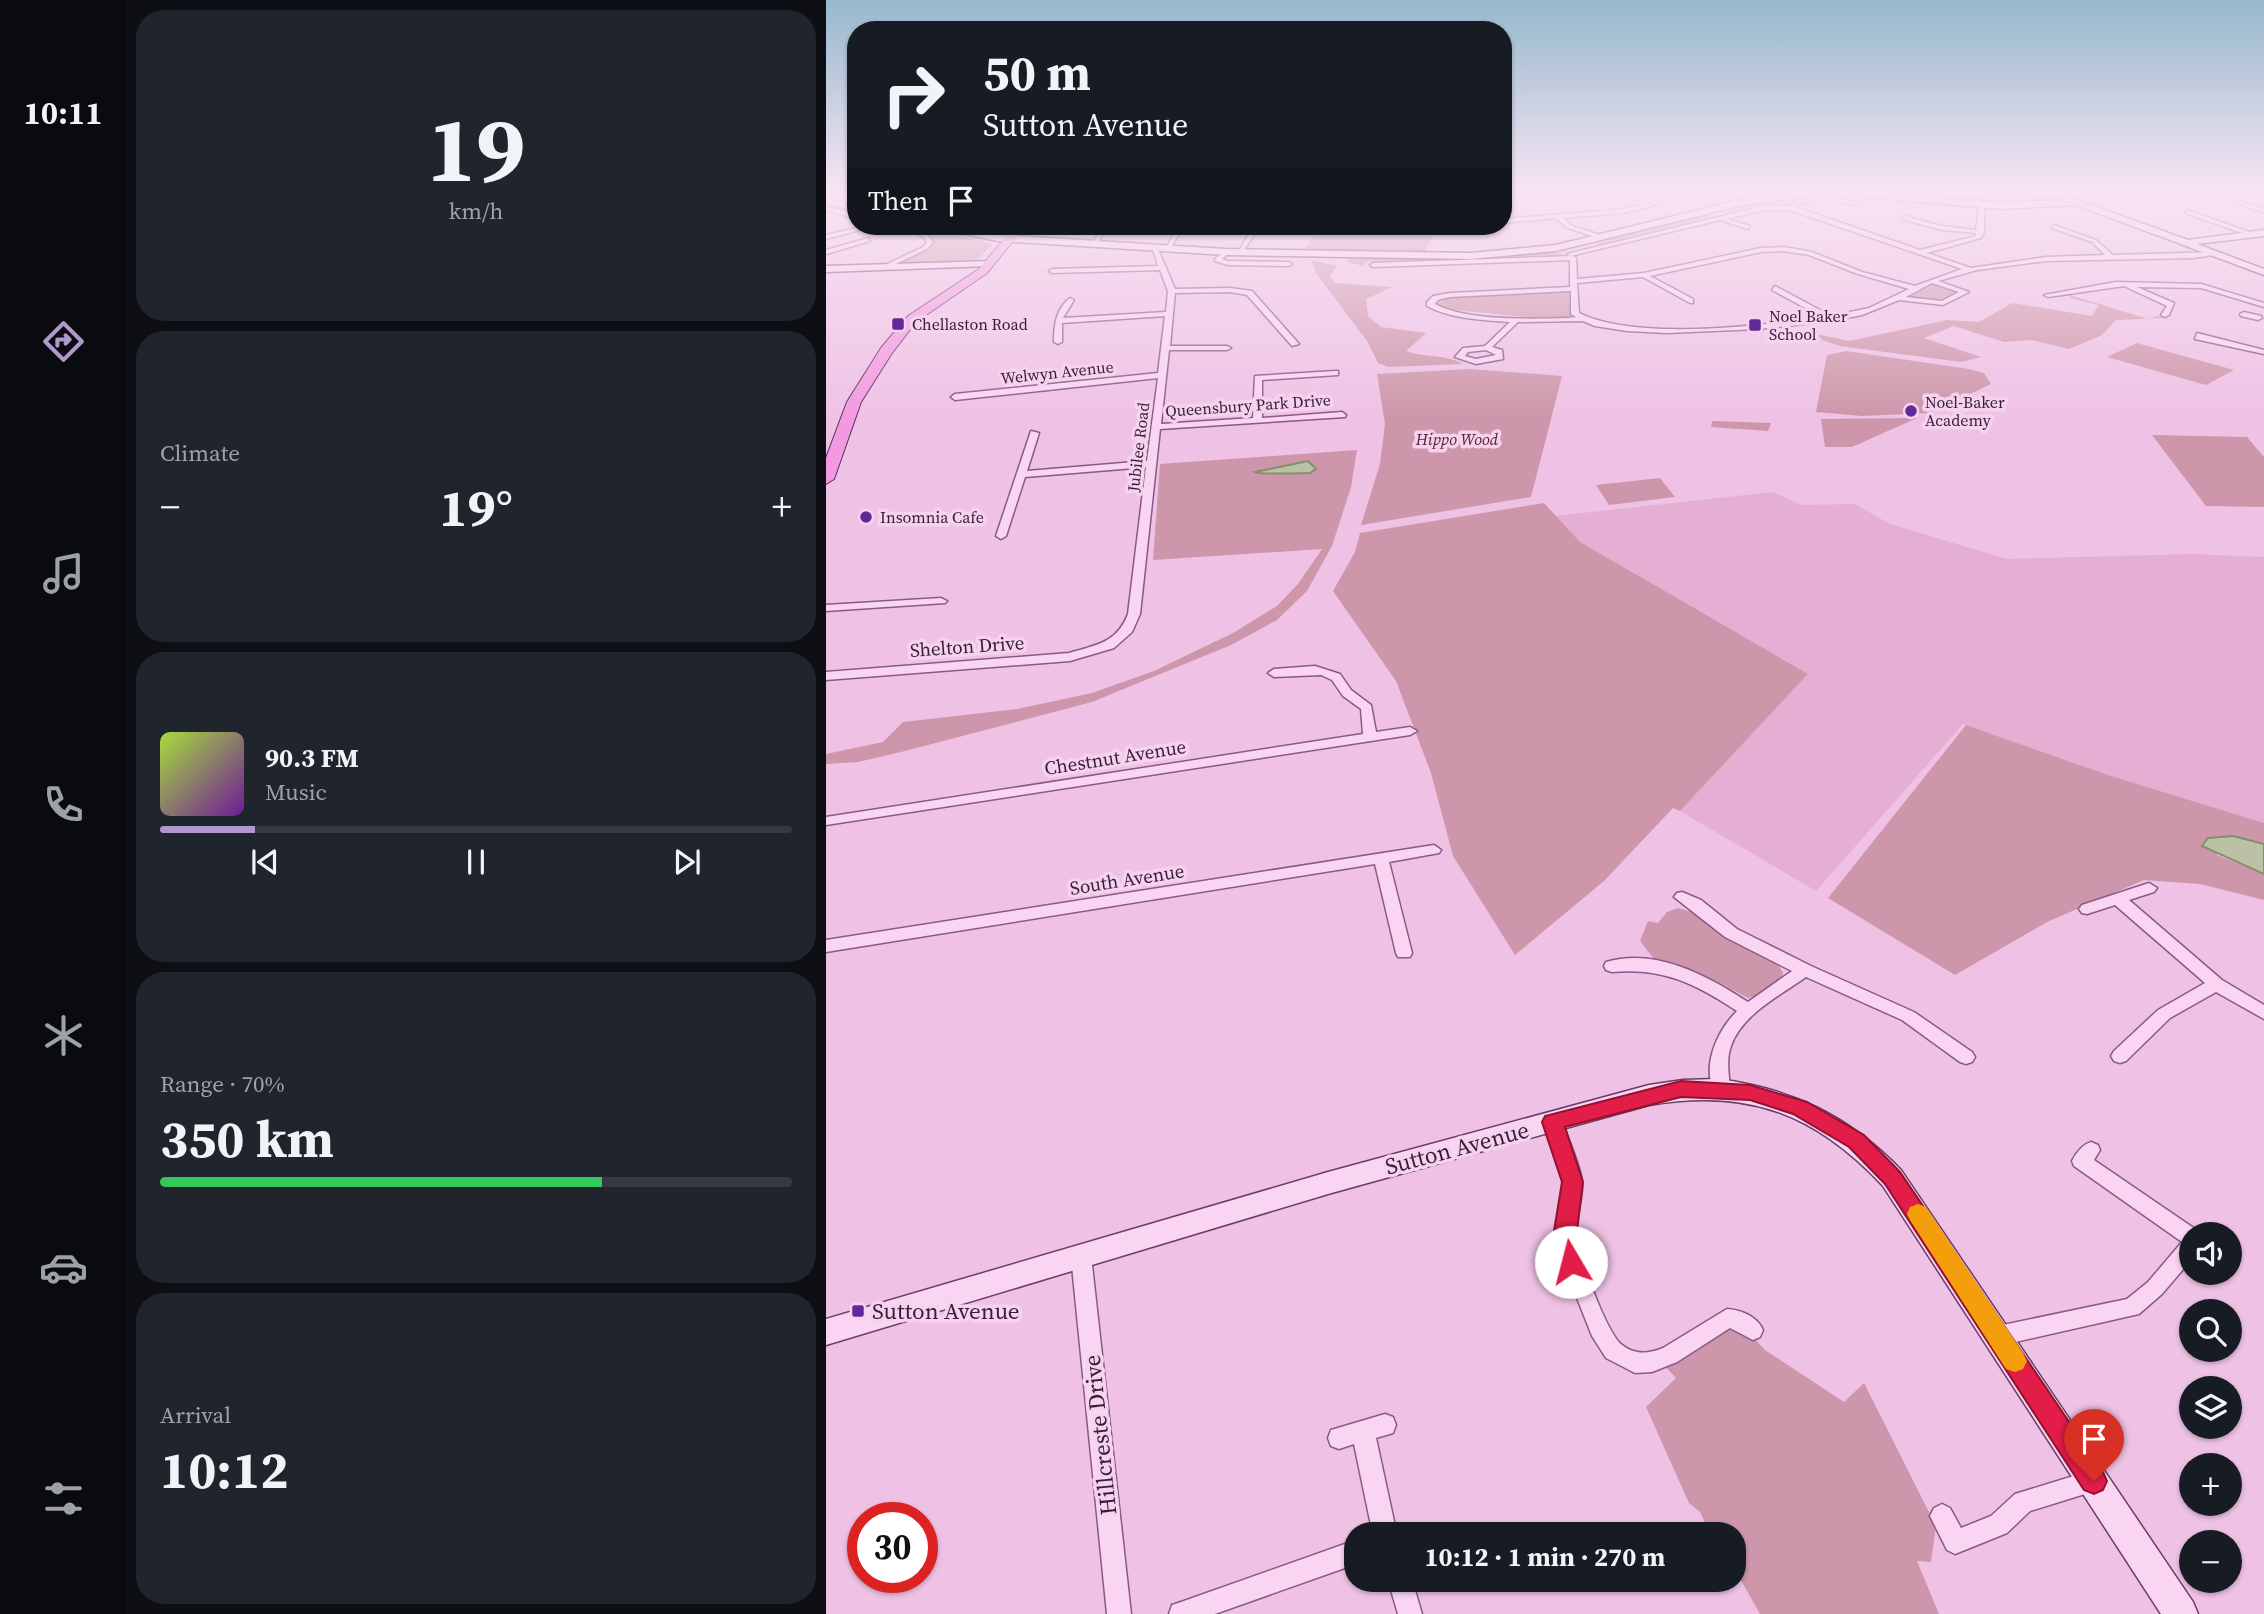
<!DOCTYPE html>
<html lang="en">
<head>
<meta charset="utf-8">
<style>
	body { margin:0; font-family:"Source Serif 4",serif; background:#20242c; color:#f1f3f6; height:100vh; display:flex; flex-direction:column; font-size:26px; white-space:nowrap }
	* { box-sizing:border-box; margin:0 }
	p { font-size:23px; color:#9ea1a6 }
	.icon { flex:none; width:38px; height:38px; fill:none; stroke:currentColor; stroke-width:2; stroke-linecap:round; stroke-linejoin:round }
	.map { position:relative; flex:1; overflow:hidden }
	.panel { display:flex; flex-direction:column; gap:10px; padding:10px; background:#0d0f14; width:700px }
	.panel>* { flex:none }
	.guide { position:absolute; left:21px; top:21px; width:665px; height:214px; border-radius:28px; box-shadow:0 2px 5px #0004; background:#171b24; color:#f1f3f6; overflow:hidden }
	.fabs { position:absolute; left:1353px; top:1222px; display:grid; gap:14px }
	.fabs a { display:grid; place-items:center; width:63px; height:63px; border-radius:50%; background:#171b24; box-shadow:0 2px 5px #0004; font-size:35px }
	.speed { position:absolute; left:21px; top:1502px; display:flex; gap:14px; font-size:35px; font-weight:700; text-align:center }
	.speed>* { display:grid; place-content:center; width:91px; height:91px; border-radius:50%; background:#171b24; box-shadow:0 2px 5px #0004; line-height:1 }
	.speed .limit { border:10px solid #d22; background:#fff; color:#111 }
	.pin { position:absolute; display:grid; place-items:center; width:60px; height:60px; color:#fff; margin:-72px -30px; border-radius:50% 50% 50% 0; rotate:-45deg; box-shadow:0 0 7px #0007 }
	.pin .icon { rotate:45deg }
	.me { position:absolute; width:77px; margin:-38px; rotate:352deg; stroke-linejoin:round; filter:drop-shadow(0 0 5px #0008) }
	.turn { display:flex; align-items:center; gap:24px; height:147px; padding:0 21px; font-size:32px }
	.turn .icon { width:91px; height:91px; stroke-width:2.5 }
	.turn b { display:block; font-size:49px; line-height:60px }
	.then { display:flex; align-items:center; height:66px; padding:0 21px; background:#0003; gap:14px; font-size:26px }
	.big { font-size:52px; font-weight:700; line-height:1.1 }
	.panel .widget { flex:1; display:flex; flex-direction:column; justify-content:center; gap:10px; min-width:0; padding:0 24px; border-radius:28px; background:#20242c }
	.panel .dial { align-items:center; gap:0 }
	.dial b { font-size:91px; line-height:1 }
	.song { display:flex; align-items:center; gap:21px }
	.cover { width:84px; height:84px; border-radius:10px; background:linear-gradient(135deg,hsl(80 70% 55%),hsl(280 70% 35%)) }
	.played { height:7px; border-radius:4px; background:linear-gradient(90deg,#b098cc 15%,#363941 15%) }
	.keys { display:flex; justify-content:space-around; direction:ltr }
	.heat { display:flex; justify-content:space-between; align-items:center; font-size:38px; direction:ltr }
	.charge { height:10px; border-radius:5px; background:linear-gradient(90deg,#34c759 70%,#363941 0) }
	.trip { position:absolute; left:518px; top:1522px; width:402px; height:70px; border-radius:28px; background:#171b24; box-shadow:0 2px 5px #0004; font-weight:700; line-height:70px; text-align:center }
	main { display:flex; flex:1; min-height:0 }
	.menu { display:flex; flex-direction:column; width:126px; justify-content:space-around; align-items:center; background:#090b0e; color:#9ea1a6 }
	.menu .icon { width:49px; height:49px }
	.menu .current { color:#b098cc }
	.menu b { font-size:32px; color:#f1f3f6 }
	.map>svg:first-child { display:block }
	.farmland { fill:#e4afd2 }
	.green { fill:#cd96aa }
	.water { fill:#bbc1a5; stroke:#868f6b; stroke-width:2 }
	.lines { fill:none; stroke-linecap:round; stroke-linejoin:round }
	.street-casing { stroke:#895987; stroke-width:3 }
	.secondary-casing { stroke:#6a3c6a; stroke-width:3 }
	.primary-casing { stroke:#552d56; stroke-width:2 }
	.street { fill:#f9d5f2; fill-rule:evenodd }
	.secondary { fill:#f9d5f2; fill-rule:evenodd }
	.primary { fill:#f299e1; fill-rule:evenodd }
	.route { fill:#e11d48; stroke:#92132f; stroke-width:2 }
	.slow { fill:#f59e0b }
	.poi-dot { fill:#612899; stroke:#f6d2ee; stroke-width:2.5 }
	.labels { text-anchor:middle; dominant-baseline:central; stroke-width:7; stroke-linejoin:round; paint-order:stroke }
	.far-poi-label { font-size:16px; fill:#381d38; stroke:#f6d2ee; text-anchor:start }
	.far-street-label { font-size:16px; fill:#381d38; stroke:#f6d2ee }
	.far-park-label { font-size:16px; font-style:italic; fill:#55242f; stroke:#f6d2ee }
	.street-label { font-size:19px; fill:#381d38; stroke:#f6d2ee }
	.near-street-label { font-size:23px; fill:#381d38; stroke:#f6d2ee }
	.near-poi-label { font-size:23px; fill:#381d38; stroke:#f6d2ee; text-anchor:start }
</style>
</head>
<body>
<main>
<nav class="menu">
<b>10:11</b>
<svg class="icon current" aria-label="directions" viewBox="0 0 24 24"><path d="M12 3l9 9-9 9-9-9zM9 14v-3h6M13 9l2 2-2 2"/></svg>
<svg class="icon" aria-label="music" viewBox="0 0 24 24"><path d="M9 18V5l10-2v13"/><circle cx="6" cy="18" r="3"/><circle cx="16" cy="16" r="3"/></svg>
<svg class="icon" aria-label="phone" viewBox="0 0 24 24"><path d="M5 4h4l2 5-3 2q2 4 5 5l2-3 5 2v4C11 20 4 13 5 4z"/></svg>
<svg class="icon" aria-label="climate" viewBox="0 0 24 24"><path d="M12 3v18M4 7l16 10M4 17L20 7"/></svg>
<svg class="icon" aria-label="car" viewBox="0 0 24 24"><path d="M5 17H2v-5l4-1 3-4h7l3 4 3 1v5h-3M9 17h6M6 11h13"/><circle cx="7" cy="17" r="2"/><circle cx="17" cy="17" r="2"/></svg>
<svg class="icon" aria-label="filters" viewBox="0 0 24 24"><path d="M4 7h16M4 17h16"/><circle cx="9" cy="7" r="2"/><circle cx="15" cy="17" r="2"/></svg>
</nav>
<section class="panel">
<div class="widget dial"><b>19</b><p>km/h</p></div>
<div class="widget"><p>Climate</p>
<div class="heat"><a>−</a><b class="big">19°</b><a>+</a></div>
</div>
<div class="widget">
<div class="song"><i class="cover"></i><div><b>90.3 FM</b><p>Music</p></div></div>
<div class="played"></div>
<div class="keys"><svg class="icon" aria-label="previous" viewBox="0 0 24 24"><path d="M18 5L8 12l10 7zM5 5v14"/></svg><svg class="icon" aria-label="pause" viewBox="0 0 24 24"><path d="M8 5v14M16 5v14"/></svg><svg class="icon" aria-label="next" viewBox="0 0 24 24"><path d="M6 5l10 7-10 7zM19 5v14"/></svg></div>
</div>
<div class="widget"><p>Range · 70%</p><b class="big">350 km</b><div class="charge"></div></div>
<div class="widget"><p>Arrival</p><b class="big">10:12</b></div>
</section>
<div class="map">
<svg width="1438" height="1614" viewBox="0 0 1438 1614">
	<rect width="100%" height="100%" fill="#efc2e5"/>
	<path class="farmland" d="M947,492L976,505L1029,504L1064,524L1181,559L1366,554L1438,557V823L1282,775L1137,724L990,891L854,811L981,675L754,542L729,516Z"/>
	<path class="green" d="M1052,192H1219L1240,200L1165,204Z
		M978,196L983,199C964,206 908,221 890,211L926,201Z
		M878,213L892,217L769,246L778,238Z
		M80,226H95L167,244L148,263L74,265L69,263L101,249L108,240L102,234L77,227Z
		M494,226H612L598,253L478,251Z
		M728,251L740,256L541,262L537,266L521,262L522,259L616,258Z
		M485,260L511,266L504,276L509,283L566,287L540,299L542,316L555,327L600,333L580,351C600,358 620,354 637,364L563,367L552,363L541,341L490,273Z
		M1108,284L1132,293L1115,302L1083,297Z
		M738,291L744,294L747,318L739,321L619,309L609,305L624,297Z
		M1241,294L1322,319L1332,316L1338,318L1290,320L1276,335L1243,349L1206,340L1178,342L1128,326L1098,338L1155,357L1135,362L1014,346L996,340L991,334L1023,341L1121,320L1153,322L1186,303L1266,316L1273,305L1247,299Z
		M1311,343L1408,370L1380,385L1281,357Z
		M1020,351L1143,369L1158,373L1165,384L1104,413L1036,416L990,412L1001,355Z
		M644,369L736,376L705,497L535,525L554,464L559,424L551,374Z
		M1091,418L1026,447H999L995,419Z
		M886,421L945,423L942,431L885,427Z
		M1326,435L1421,437L1438,457V507L1380,506Z
		M531,450L525,487L506,546L481,591L451,620L405,645L266,702L79,751L32,762L0,764V754L57,742L77,722L191,709L266,693L328,671L407,633L451,606L472,584L496,549L327,560L334,464Z
		M834,478L849,497L783,505L770,485Z
		M718,503L754,542L982,674L854,811L847,808L778,881L689,955L627,856L605,773L570,681L507,591L529,552L534,533Z
		M1140,725L1282,775L1438,823V844L1407,836L1382,838L1391,855L1438,874V900L1374,884L1318,880L1221,922L1129,975L1002,898Z
		M852,908L873,914L895,934L952,964L957,973L956,978L932,996L922,998L870,971L828,959L814,941L822,921L832,923L841,912Z
		M903,1323L922,1332L939,1350L1018,1402L1038,1383L1110,1526L1105,1562L1091,1561L1113,1614H934L908,1568V1535H885L874,1512L863,1503L820,1407L850,1378L837,1364Z"/>
	<path class="water" d="M482,461L490,469L484,473C475,473 434,475 429,472Z
		M1407,836L1438,844V874L1376,846L1382,838Z"/>
	<g class="lines">
		<defs>
			<path id="street" d="M0,192L30,200V204L14,206V204L22,202L0,196Z
				M744,192H766L732,197L729,195Z
				M938,192H946L952,196L947,197Z
				M1331,192H1341L1333,195Z
				M832,195L851,200L833,201L830,205L797,213L737,218L746,226L777,236L775,239L742,228L730,218L677,223V219L797,209L826,203Z
				M997,197L1016,199L1035,204L1032,206C1013,201 987,195 969,207L1094,250L1150,236V233L1116,230L1076,219V217L1083,215L1085,218L1116,226L1150,230L1153,205L1158,204V232L1155,238L1101,253L1145,268L1220,257L1279,255L1266,242L1226,228L1228,225L1270,240L1287,255L1391,252L1394,254L1367,258L1220,261L1151,270L1112,281L1143,292L1117,305L1073,300L1036,315L1005,321L933,329L841,333L801,331L769,326L757,321L692,322L666,347L676,350L677,359L650,364L629,357L637,348L659,346L684,322C657,320 625,319 601,306V302L607,296L624,293L744,287V260L547,267L544,265L547,263L747,256L750,258L751,279L818,273L935,248L958,247L986,252L1036,272L1089,286L1136,269L964,210H938L901,219L924,226L922,229L894,220L744,256L741,254L938,206H963L976,199ZM958,251L983,255L1032,274L1083,289L1043,308L1005,316L949,286L946,290L996,317C932,326 811,341 753,313L751,283L817,277L864,303H867V299L824,276L935,252ZM1106,283L1133,292L1116,301L1080,297ZM745,291V314L750,317L742,318C707,319 639,321 609,304L612,300L624,297ZM660,350L670,355L650,359L639,356L642,352Z
				M1405,199L1438,209V213L1405,201Z
				M0,207L30,214V218L0,211Z
				M1361,210L1426,233L1427,234L1422,235L1359,213Z
				M39,226H49L0,239V235Z
				M63,226C78,225 98,229 107,242L101,249L61,268H57V266L97,247L101,242L97,236Z
				M276,226H282L271,244H267Z
				M352,226H358L344,249H340Z
				M428,226H434L415,254H411Z
				M42,238L44,241L0,254V250Z
				M326,246L331,247L349,289L404,288L426,291L473,344L466,346L421,295L404,292L349,293L344,346H401L405,348L401,350H343L335,424L427,418L429,376L509,371H512V375L436,380V418L516,412L520,415L519,417L334,429L314,614L306,632L288,648L244,661L0,680V672L243,653C270,645 291,643 302,614L320,467L199,477L180,536L175,539L170,536L205,431L213,433L201,471L321,461L332,378L129,400L125,397L129,394L332,373L339,316L236,323V342L232,344L228,342C228,325 230,309 244,298L248,300L237,318L340,312L342,291L334,270L226,273L223,271L226,269L332,266Z
				M400,250L403,252L396,259L402,261L463,262L466,264L463,266L402,265L389,261V259Z
				M1290,282L1375,284L1438,303V307L1375,288L1311,287L1348,303L1343,315L1339,317L1335,315L1341,306L1298,286L1222,297L1218,295Z
				M1418,312L1435,316L1436,318L1432,320L1415,316L1414,314Z
				M1371,333L1438,350V354L1369,339Z
				M115,598L121,601L119,603L0,611V605Z
				M489,666L514,674L525,690L545,705L550,732L584,727L591,731L584,735L0,825V817L537,734L535,709L517,696L506,680L495,675L448,677L442,673L448,669Z
				M608,845L615,850L613,853L563,862L586,953L584,957H572L570,953L549,864L0,952V940Z
				M1323,883L1331,888L1328,892L1303,900L1396,980L1438,1005V1019L1390,992L1344,1018L1300,1061L1294,1063L1288,1061L1285,1056L1288,1051L1332,1010L1379,983L1289,905L1261,914L1256,913L1253,909L1256,905Z
				M856,892L875,900L911,929L985,966L1088,1012L1146,1052L1149,1057L1146,1062L1140,1064L1134,1062L1076,1020L980,977C955,995 916,1014 905,1046C900,1059 903,1075 904,1089L901,1094L895,1096L889,1094C875,1066 891,1031 911,1011C870,984 837,967 786,972L780,970L778,966L780,962C830,947 882,976 922,1002L966,971L899,937L848,897L851,893Z
				M727,1115L733,1117L736,1122C741,1137 756,1169 756,1183C757,1199 750,1216 750,1232C750,1251 781,1334 796,1345C809,1355 822,1354 837,1348L901,1309C915,1310 931,1316 937,1330L934,1337L927,1340L904,1328L851,1362L826,1372L809,1373L780,1358L766,1336L732,1250L730,1231L738,1182L718,1122L721,1117Z
				M1265,1142L1272,1145L1274,1150L1268,1160L1372,1231L1373,1234H1365V1260L1336,1294L1313,1314L1172,1346L1165,1343L1162,1336L1165,1329L1172,1326L1301,1299L1322,1282L1356,1242L1248,1166L1246,1161C1250,1153 1256,1145 1265,1142Z
				M255,1247L262,1250L265,1256L305,1614H281L245,1256L248,1250Z
				M559,1414L567,1417L570,1425L567,1433L550,1438L571,1535H547L528,1444L513,1449L505,1446L502,1438L505,1430Z
				M1267,1470L1275,1473L1278,1481L1275,1489L1204,1511L1181,1533L1129,1554L1121,1550L1104,1516L1108,1508L1116,1504L1124,1508L1135,1528L1165,1516L1189,1494Z
				M530,1540V1564L389,1614H343L346,1605L355,1602Z
				M562,1580H586L596,1614H572Z"/>
			<path id="secondary" d="M978,192H1037L1175,203L1240,200L1243,197L1362,240L1438,230V236L1371,244L1438,269V275L1250,205L1175,209L1004,194L921,204L730,251L645,259L400,255L172,241L99,226H117L172,235L400,249L645,253L730,245L921,198Z
				M0,198L30,205V210L0,204Z
				M166,261L163,266L0,272V266Z
				M891,1079C965,1088 1023,1116 1075,1170L1367,1602L1372,1614H1335L1057,1186C989,1113 921,1088 823,1105L502,1194L0,1345V1319L502,1172L823,1085L857,1080Z"/>
			<path id="primary" d="M189,226H199L161,273L90,322L66,353L35,402L8,479L0,484V458L21,402L55,348L82,316L153,269Z"/>
		</defs>
		<use href="#street" class="street-casing"/>
		<use href="#secondary" class="secondary-casing"/>
		<use href="#primary" class="primary-casing"/>
		<use href="#street" class="street"/>
		<use href="#secondary" class="secondary"/>
		<use href="#primary" class="primary"/>
	</g>
	<linearGradient id="sky" x2="0" y2="1"><stop stop-color="#96b9cd"/><stop offset="0.46" stop-color="#f8e4f3"/><stop offset="1" stop-color="#f8e4f3" stop-opacity="0"/></linearGradient>
	<rect width="1438" height="418" fill="url(#sky)"/>
	<path class="route" d="M855,1081L924,1085L981,1102L1038,1135L1074,1172L1277,1472L1281,1481L1277,1490L1268,1494L1258,1490L1059,1184L1023,1147L967,1114L924,1100L855,1097L739,1127L757,1182L751,1231L756,1262L753,1269L745,1272L737,1269L728,1231L736,1182L716,1122L719,1116Z"/>
	<path class="slow" d="M1092,1204L1100,1207L1197,1353L1201,1361L1197,1369L1189,1372L1180,1369L1084,1220L1081,1214L1084,1207Z"/>
	<g class="poi-dot">
		<rect x="65" y="317" width="14" height="14" rx="3.5"/>
		<rect x="922" y="318" width="14" height="14" rx="3.5"/>
		<circle cx="1085" cy="411" r="7"/>
		<circle cx="40" cy="517" r="7"/>
		<rect x="25" y="1304" width="14" height="14" rx="3.5"/>
	</g>
	<g class="labels">
		<g class="far-poi-label">
			<text x="943" y="316">Noel Baker<tspan x="943" dy="18">School</tspan></text>
			<text x="86" y="324">Chellaston Road</text>
			<text x="1099" y="402">Noel-Baker<tspan x="1099" dy="18">Academy</tspan></text>
			<text x="54" y="517">Insomnia Cafe</text>
		</g>
		<g class="far-street-label">
			<text transform="translate(231 372) rotate(-6)">Welwyn Avenue</text>
			<text transform="translate(422 405) rotate(-4)">Queensbury Park Drive</text>
			<text transform="translate(312 447) rotate(-83)">Jubilee Road</text>
		</g>
		<g class="far-park-label">
			<text x="631" y="439">Hippo Wood</text>
		</g>
		<g class="street-label">
			<text transform="translate(141 646) rotate(-4)">Shelton Drive</text>
			<text transform="translate(289 757) rotate(-9)">Chestnut Avenue</text>
			<text transform="translate(301 879) rotate(-9)">South Avenue</text>
		</g>
		<g class="near-street-label">
			<text transform="translate(631 1148) rotate(-15)">Sutton Avenue</text>
			<text transform="translate(274 1435) rotate(-96)">Hillcreste Drive</text>
		</g>
		<g class="near-poi-label">
			<text x="46" y="1311">Sutton Avenue</text>
		</g>
	</g>
</svg>
<div class="fabs">
<a><svg class="icon" aria-label="sound" viewBox="0 0 24 24"><path d="M4 9h4l5-4v14l-5-4H4zM17 9q2 3 0 6"/></svg></a>
<a><svg class="icon" aria-label="search" viewBox="0 0 24 24"><circle cx="10" cy="10" r="6"/><path d="M15 15l6 6"/></svg></a>
<a><svg class="icon" aria-label="layers" viewBox="0 0 24 24"><path d="M12 4l9 5-9 5-9-5zM3 14l9 5 9-5"/></svg></a>
<a>+</a>
<a>−</a>
</div>
<div class="speed"><div class="limit">30</div></div>
<div class="pin" style="left:1268px;top:1481px;background:#d93025"><svg class="icon" aria-label="arrive" viewBox="0 0 24 24"><path d="M6 21V4h12l-3 4 3 4H6"/></svg></div>
<svg class="me" style="left:745px;top:1262px" viewBox="-20 -20 40 40"><circle r="19" fill="#fff"/><path d="M0-13L10 11 0 6-10 11z" fill="#e11d48"/></svg>
<div class="trip">10:12 · 1 min · 270 m</div>
<div class="guide">
<div class="turn"><svg class="icon" aria-label="right" viewBox="0 0 24 24"><path d="M7 20v-9h11M14 6l5 5-5 5"/></svg><div><b>50 m</b>Sutton Avenue</div></div>
<div class="then">Then<svg class="icon" aria-label="arrive" viewBox="0 0 24 24"><path d="M6 21V4h12l-3 4 3 4H6"/></svg></div>
</div>
</div>
</main>
</body>
</html>
